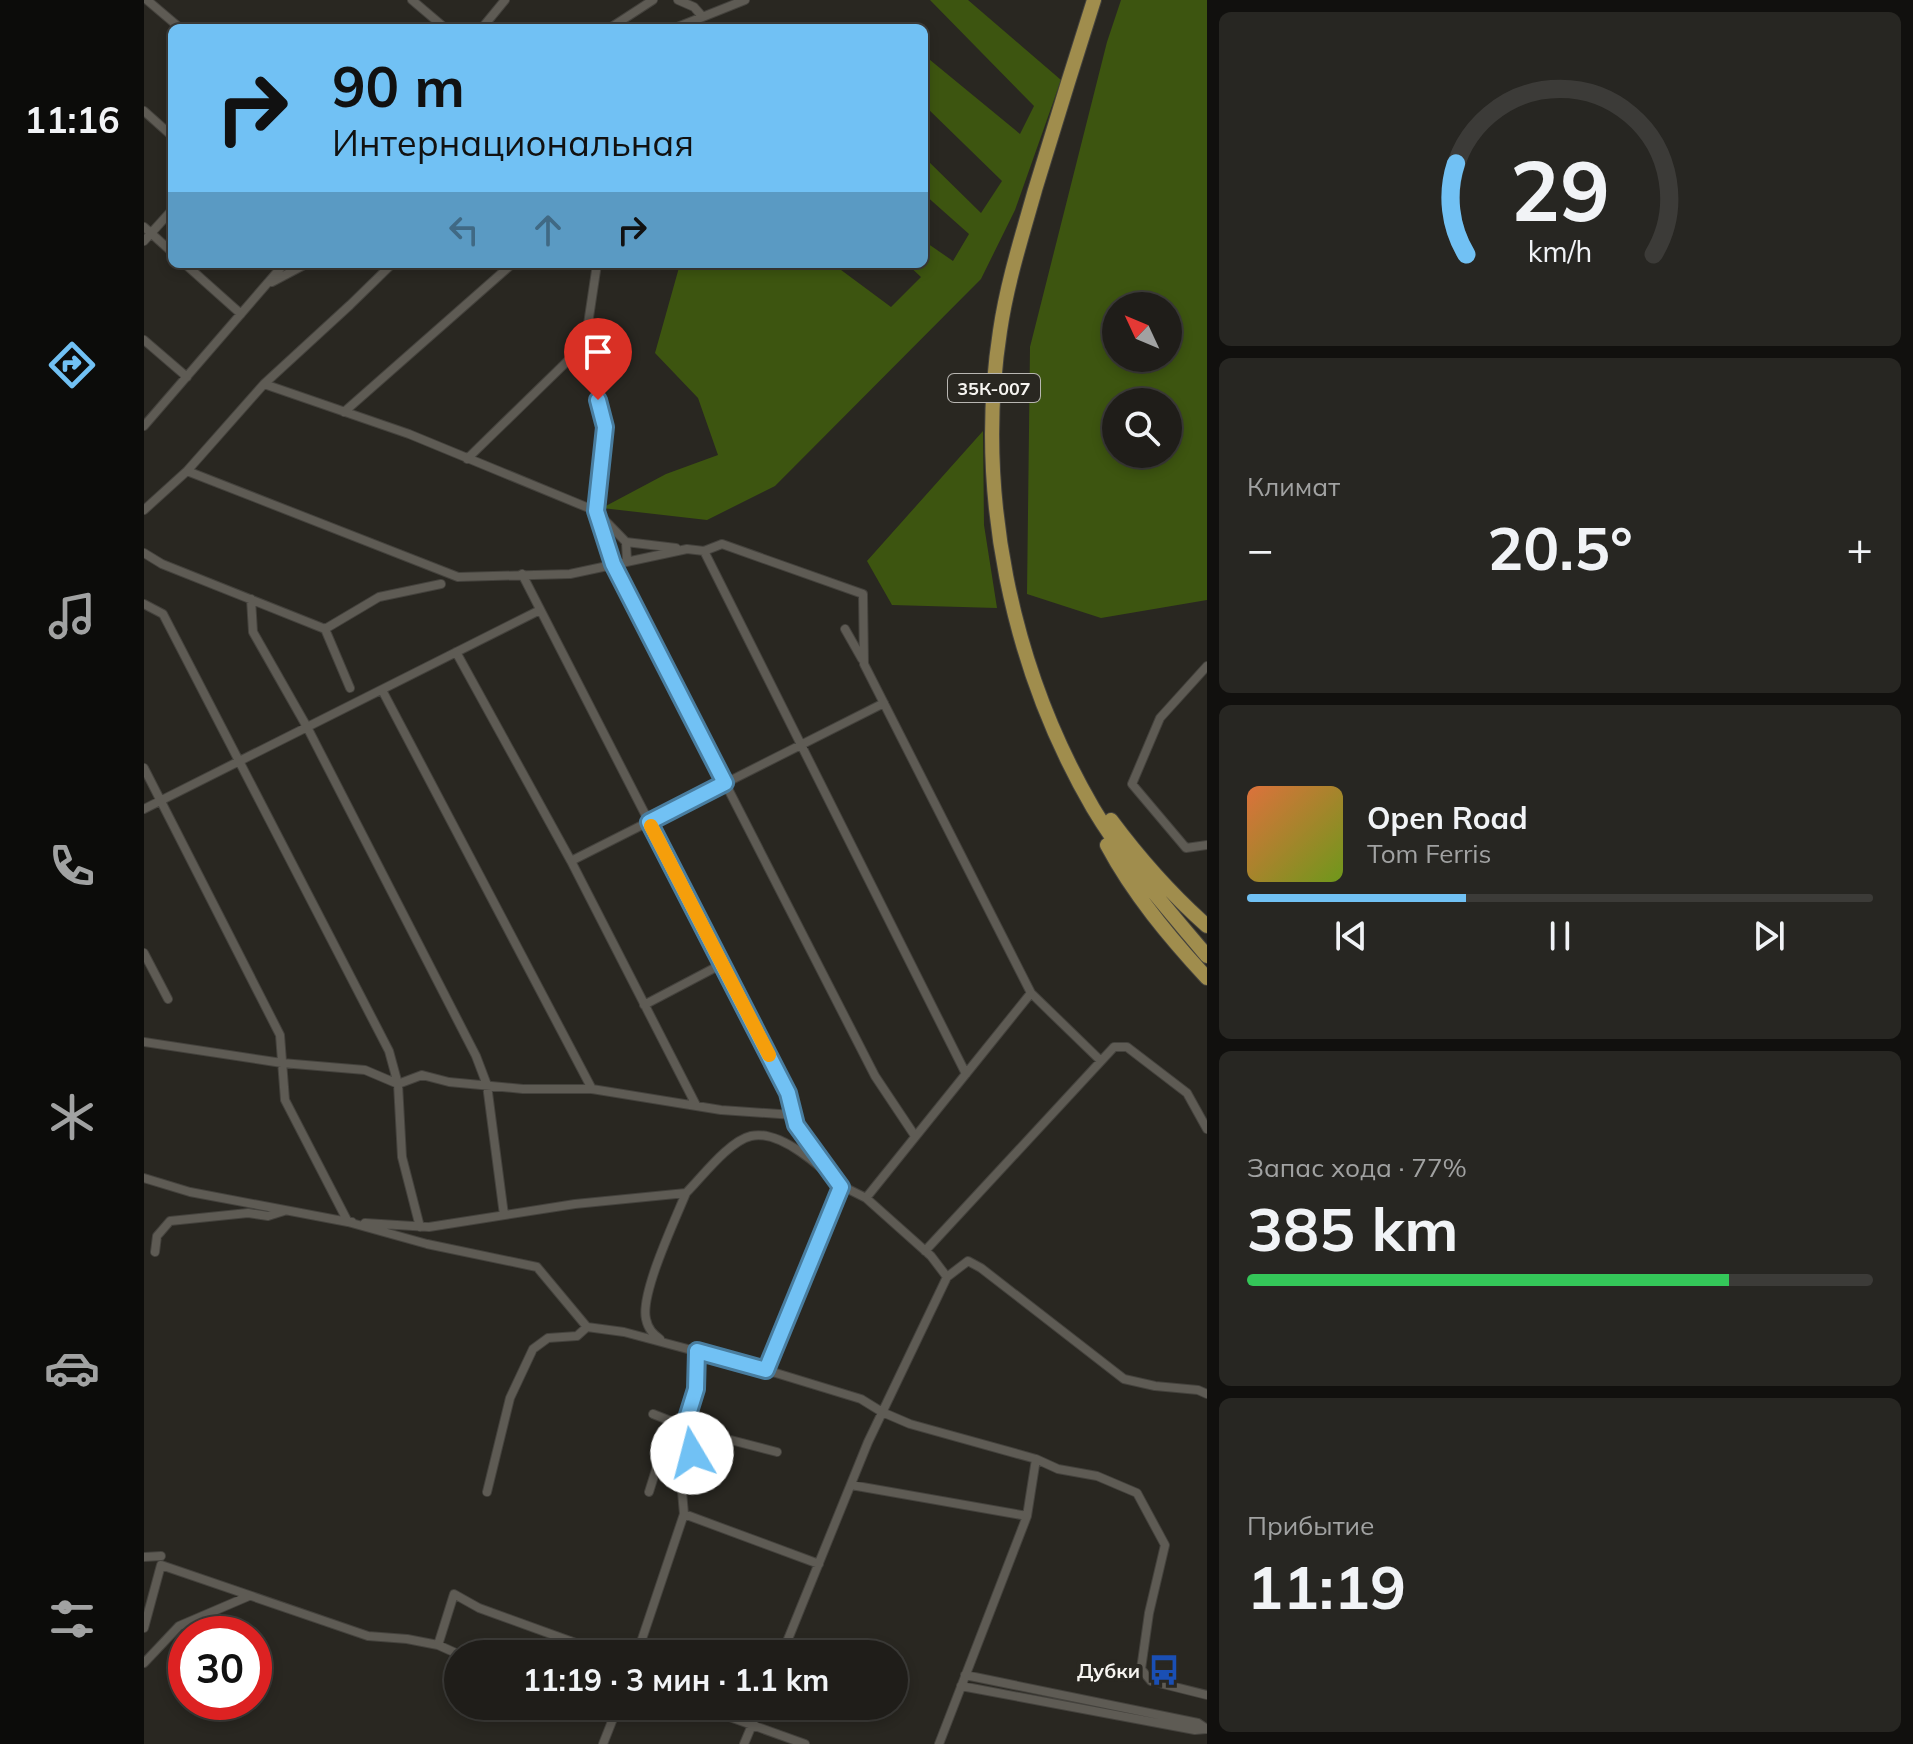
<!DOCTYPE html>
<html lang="ru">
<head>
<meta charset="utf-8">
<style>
	body { margin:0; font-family:Mulish,sans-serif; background:#272622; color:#f1f3f6; height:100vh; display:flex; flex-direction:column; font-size:30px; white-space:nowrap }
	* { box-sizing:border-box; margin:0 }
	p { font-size:26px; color:#a1a2a2 }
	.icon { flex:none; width:44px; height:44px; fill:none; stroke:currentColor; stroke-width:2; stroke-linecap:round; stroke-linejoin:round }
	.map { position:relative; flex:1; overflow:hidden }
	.side { display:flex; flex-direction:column; gap:12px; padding:12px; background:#11100e; width:706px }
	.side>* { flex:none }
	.top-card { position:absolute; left:24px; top:24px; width:760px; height:244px; border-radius:12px; box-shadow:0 4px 12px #0003,0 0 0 2px #3c3b38; background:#71c1f4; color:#111; overflow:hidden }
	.needle { width:52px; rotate:314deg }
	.buttons { position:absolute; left:958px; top:292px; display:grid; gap:16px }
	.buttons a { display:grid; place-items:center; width:80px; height:80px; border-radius:50%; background:#1f1d19; box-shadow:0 4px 12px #0003,0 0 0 2px #3c3b38; font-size:40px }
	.speed { position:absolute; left:24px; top:1616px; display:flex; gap:16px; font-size:40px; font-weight:700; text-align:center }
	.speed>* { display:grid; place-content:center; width:104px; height:104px; border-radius:50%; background:#1f1d19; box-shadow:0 4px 12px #0003,0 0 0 2px #3c3b38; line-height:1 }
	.speed .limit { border:12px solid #d22; background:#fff; color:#111 }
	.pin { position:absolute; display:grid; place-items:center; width:68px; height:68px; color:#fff; margin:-82px -34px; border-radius:50% 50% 50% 0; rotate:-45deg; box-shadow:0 0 8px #0007 }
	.pin .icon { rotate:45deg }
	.me { position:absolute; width:88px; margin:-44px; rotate:352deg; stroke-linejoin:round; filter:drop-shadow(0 0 6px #0008) }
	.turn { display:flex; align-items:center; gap:28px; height:168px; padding:0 32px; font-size:36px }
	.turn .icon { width:104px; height:104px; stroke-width:2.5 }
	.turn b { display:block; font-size:56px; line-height:68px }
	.lanes { display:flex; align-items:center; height:76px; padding:0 32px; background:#0003; justify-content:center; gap:40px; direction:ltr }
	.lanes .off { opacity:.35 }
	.big { font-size:60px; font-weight:700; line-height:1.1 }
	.side .widget { flex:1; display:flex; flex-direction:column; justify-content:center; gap:12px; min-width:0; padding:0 28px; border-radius:12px; background:#272622 }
	.side .dial { align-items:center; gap:0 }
	.dial svg { height:208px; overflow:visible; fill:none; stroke:#3c3b38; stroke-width:7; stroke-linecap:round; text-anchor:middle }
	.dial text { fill:#f1f3f6; stroke:none }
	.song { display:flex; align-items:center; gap:24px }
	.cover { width:96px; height:96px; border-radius:12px; background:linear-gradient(135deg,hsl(20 70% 55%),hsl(80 70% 35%)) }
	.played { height:8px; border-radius:4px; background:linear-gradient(90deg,#71c1f4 35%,#3c3b38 35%) }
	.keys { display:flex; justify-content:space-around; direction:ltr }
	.heat { display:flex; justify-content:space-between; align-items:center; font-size:44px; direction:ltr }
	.charge { height:12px; border-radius:6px; background:linear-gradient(90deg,#34c759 77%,#3c3b38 0) }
	.trip { position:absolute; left:300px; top:1640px; width:464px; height:80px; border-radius:40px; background:#1f1d19; box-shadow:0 4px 12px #0003,0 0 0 2px #3c3b38; font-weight:700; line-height:80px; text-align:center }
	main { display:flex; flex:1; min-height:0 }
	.dock { display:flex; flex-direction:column; width:144px; justify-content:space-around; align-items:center; background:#0c0c0a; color:#a1a2a2 }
	.dock .icon { width:56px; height:56px }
	.dock .active { color:#71c1f4 }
	.dock b { font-size:36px; color:#f1f3f6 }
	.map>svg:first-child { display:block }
	.green { fill:#3d5510; fill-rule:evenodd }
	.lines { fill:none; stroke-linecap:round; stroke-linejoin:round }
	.minor-casing { stroke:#44423d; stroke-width:10 }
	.primary-casing { stroke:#44423d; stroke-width:16 }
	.minor { stroke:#5e5b54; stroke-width:8 }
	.primary { stroke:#a08d4d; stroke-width:14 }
	.route-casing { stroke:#497d9f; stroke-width:20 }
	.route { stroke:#71c1f4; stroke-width:14 }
	.slow { stroke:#f59e0b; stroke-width:14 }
	.labels { text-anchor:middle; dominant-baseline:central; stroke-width:8; stroke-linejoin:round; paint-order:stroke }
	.shield { fill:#292721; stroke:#b8b6b2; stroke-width:2 }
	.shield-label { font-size:18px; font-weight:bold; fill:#f6f4f0 }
	.poi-label { font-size:20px; font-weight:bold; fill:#f6f4f0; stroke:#292721; text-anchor:end }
</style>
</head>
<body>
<main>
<nav class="dock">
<b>11:16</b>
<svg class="icon active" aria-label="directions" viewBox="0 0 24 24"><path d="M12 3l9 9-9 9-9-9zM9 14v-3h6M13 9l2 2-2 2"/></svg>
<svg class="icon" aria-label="music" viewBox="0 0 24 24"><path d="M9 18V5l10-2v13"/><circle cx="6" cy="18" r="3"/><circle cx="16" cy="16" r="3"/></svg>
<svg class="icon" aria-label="phone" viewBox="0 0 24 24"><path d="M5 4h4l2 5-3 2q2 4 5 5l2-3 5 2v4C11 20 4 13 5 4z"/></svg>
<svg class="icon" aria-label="climate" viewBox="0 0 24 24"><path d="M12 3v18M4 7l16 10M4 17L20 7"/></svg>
<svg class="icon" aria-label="car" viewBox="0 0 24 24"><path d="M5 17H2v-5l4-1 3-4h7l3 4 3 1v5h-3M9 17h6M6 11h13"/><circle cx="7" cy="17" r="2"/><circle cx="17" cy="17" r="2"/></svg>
<svg class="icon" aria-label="filters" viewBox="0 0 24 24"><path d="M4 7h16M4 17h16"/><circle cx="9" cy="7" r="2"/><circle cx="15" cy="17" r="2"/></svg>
</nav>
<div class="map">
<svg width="1063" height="1744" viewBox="0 0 1063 1744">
	<rect width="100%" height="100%" fill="#292721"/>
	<path class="green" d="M786,0H824L917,80L871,210L837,279L631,486L563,520L458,508L522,474L574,455L554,398L511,353L536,264H689L747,307L777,277L763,264H780V241L809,261L825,234L780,194V157L837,213L858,181L780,105V55L876,134L890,106Z
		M977,0H1063V600L957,618L883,594L886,347L963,42ZM972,306H1024V358H972ZM1024,402V454H972V402Z
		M839,431L840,525L853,608L748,605L723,561Z"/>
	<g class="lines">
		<defs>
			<path id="minor" d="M3,0L36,28
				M268,0L301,28
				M534,0L550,7L557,15
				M338,28L361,0
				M466,28L509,0
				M531,28L601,0
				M0,111L28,136
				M0,227L28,252
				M0,241L28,210
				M41,264L97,314
				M453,264L441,344L461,427L452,511L482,542L483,561
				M128,282L162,264
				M0,340L43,377
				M120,384L265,434L452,511L469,564L731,1076L771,1136
				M200,412L368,264
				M0,426L140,264
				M323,459L441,344
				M43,471L314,577L426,574L543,549L560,551L578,544L719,594L720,664L887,993L722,1198
				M0,510L43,471L120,384L206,305L248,264
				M482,542L532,548
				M560,551L822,1074
				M0,553L18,564L181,629L206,688
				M378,574L644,1093L652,1125L683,1168
				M107,599L109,632L163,727L332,1056L343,1085L360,1215
				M0,604L19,614L245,1051L254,1084L258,1157L276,1227
				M181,629L235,597L297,584
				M701,629L718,659
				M312,652L427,861L552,1105
				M1063,666L1016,718L988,784L1042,848L1063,845
				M238,690L448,1089
				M0,768L136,1035L141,1100L204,1222H208
				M0,809L396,610
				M427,861L740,703
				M0,953L24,999
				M887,993L957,1061
				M500,1005L578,964
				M0,1042L138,1063L221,1070L254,1084L278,1075L305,1082L379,1089H448L577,1110L650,1115
				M0,1178L46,1192L204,1222L283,1244L393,1267L443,1327L480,1332L622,1370L717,1399L738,1412L766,1424L892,1459L914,1469L953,1476L993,1493L1021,1545L1005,1613L997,1669L1007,1681L1063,1695
				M696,1185L722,1198L787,1256L803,1277
				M221,1223L285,1227L431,1204L542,1193C558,1177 585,1141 607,1136C636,1129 679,1168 697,1187L622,1370
				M781,1251L970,1047H983L1043,1093L1063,1129
				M11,1252L13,1236L26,1221L104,1213L124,1216L140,1211
				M516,1339C509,1334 504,1329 502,1319C496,1294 531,1220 542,1193
				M509,1414L552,1431L633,1452
				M707,1485L883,1516
				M343,1492L366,1398L389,1349L404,1338L433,1336L443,1327
				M505,1492L515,1460L536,1469
				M540,1514L536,1469L548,1453L552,1431L543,1418L552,1389L553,1351
				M0,1557L17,1556
				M0,1628L17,1565L224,1636L263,1639L294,1645L310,1594L335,1608L462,1654
				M294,1645L314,1654
				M493,1654L540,1514L675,1564
				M638,1654L724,1442L803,1277L824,1261L837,1268L980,1379L1011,1386L1054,1390L1063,1394
				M0,1663L35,1626L105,1596
				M821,1675L1054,1723L1063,1729
				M817,1686L1051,1730L1063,1729
				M450,1706L472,1714
				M555,1706L661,1744
				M459,1744L474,1706
				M600,1744L616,1706
				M795,1744L883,1516L892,1459"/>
			<path id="primary" d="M950,0C930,63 910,127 891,190C878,236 863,283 856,331C831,492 867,667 949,808C981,862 1023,908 1063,956
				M967,820C996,859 1027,894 1063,926
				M963,845C989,894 1026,938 1063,978"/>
		</defs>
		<use href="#minor" class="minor-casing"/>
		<use href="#primary" class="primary-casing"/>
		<use href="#minor" class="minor"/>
		<use href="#primary" class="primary"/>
	</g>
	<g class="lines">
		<defs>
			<path id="route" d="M454,400L461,427L452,511L469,564L581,783L505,822L644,1093L652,1125L697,1187L622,1370L553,1351L552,1389L543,1418L552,1431L548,1453"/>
		</defs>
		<use href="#route" class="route-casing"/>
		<use href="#route" class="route"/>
		<path class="slow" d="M507,826L625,1055"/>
	</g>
	<defs>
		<symbol id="bus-bare" viewBox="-9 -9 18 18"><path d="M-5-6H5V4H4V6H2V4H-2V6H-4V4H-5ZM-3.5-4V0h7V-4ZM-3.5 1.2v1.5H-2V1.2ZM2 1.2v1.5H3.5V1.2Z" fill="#1a4fb4" stroke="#292721" stroke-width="2.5" paint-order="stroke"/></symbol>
	</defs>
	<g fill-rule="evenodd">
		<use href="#bus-bare" x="998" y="1648" width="44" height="44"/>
	</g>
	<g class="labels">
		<rect class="shield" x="804" y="374" width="92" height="28" rx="6"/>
		<g class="shield-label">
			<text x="850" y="388">35К-007</text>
		</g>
		<g class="poi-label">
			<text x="996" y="1670">Дубки</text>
		</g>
	</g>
</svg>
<div class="buttons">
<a><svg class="needle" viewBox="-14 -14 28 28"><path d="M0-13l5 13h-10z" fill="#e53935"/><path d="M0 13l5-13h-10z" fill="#a1a2a2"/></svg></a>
<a><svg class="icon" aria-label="search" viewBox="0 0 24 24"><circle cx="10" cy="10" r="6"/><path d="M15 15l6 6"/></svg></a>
</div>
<div class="speed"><div class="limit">30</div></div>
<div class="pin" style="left:454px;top:400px;background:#d93025"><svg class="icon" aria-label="arrive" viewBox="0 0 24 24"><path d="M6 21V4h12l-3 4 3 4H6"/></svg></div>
<svg class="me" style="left:548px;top:1453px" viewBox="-20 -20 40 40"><circle r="19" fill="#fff"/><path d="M0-13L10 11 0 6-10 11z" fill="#71c1f4"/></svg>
<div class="trip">11:19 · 3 мин · 1.1 km</div>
<div class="top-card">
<div class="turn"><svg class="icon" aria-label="right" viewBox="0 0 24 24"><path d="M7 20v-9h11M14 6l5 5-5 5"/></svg><div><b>90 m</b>Интернациональная</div></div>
<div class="lanes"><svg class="icon off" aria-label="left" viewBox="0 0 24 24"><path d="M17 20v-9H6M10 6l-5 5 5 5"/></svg><svg class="icon off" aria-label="ahead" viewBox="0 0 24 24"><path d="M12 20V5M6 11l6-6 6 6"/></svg><svg class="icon" aria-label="right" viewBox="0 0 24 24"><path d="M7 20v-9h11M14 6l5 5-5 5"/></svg></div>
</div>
</div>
<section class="side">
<div class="widget dial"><svg viewBox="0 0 100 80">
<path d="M14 69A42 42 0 1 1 86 69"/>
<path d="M14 69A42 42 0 0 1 10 34" stroke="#71c1f4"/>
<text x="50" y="56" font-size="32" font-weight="700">29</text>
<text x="50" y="72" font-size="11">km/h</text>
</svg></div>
<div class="widget"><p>Климат</p>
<div class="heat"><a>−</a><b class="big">20.5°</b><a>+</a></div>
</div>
<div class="widget">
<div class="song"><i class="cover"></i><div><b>Open Road</b><p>Tom Ferris</p></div></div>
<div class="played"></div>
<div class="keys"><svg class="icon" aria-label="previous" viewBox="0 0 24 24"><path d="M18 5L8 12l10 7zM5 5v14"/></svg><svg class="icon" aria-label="pause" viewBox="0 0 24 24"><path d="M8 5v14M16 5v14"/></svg><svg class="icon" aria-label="next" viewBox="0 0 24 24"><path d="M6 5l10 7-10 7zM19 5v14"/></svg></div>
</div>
<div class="widget"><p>Запас хода · 77%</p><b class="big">385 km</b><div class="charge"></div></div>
<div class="widget"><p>Прибытие</p><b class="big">11:19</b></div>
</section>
</main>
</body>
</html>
